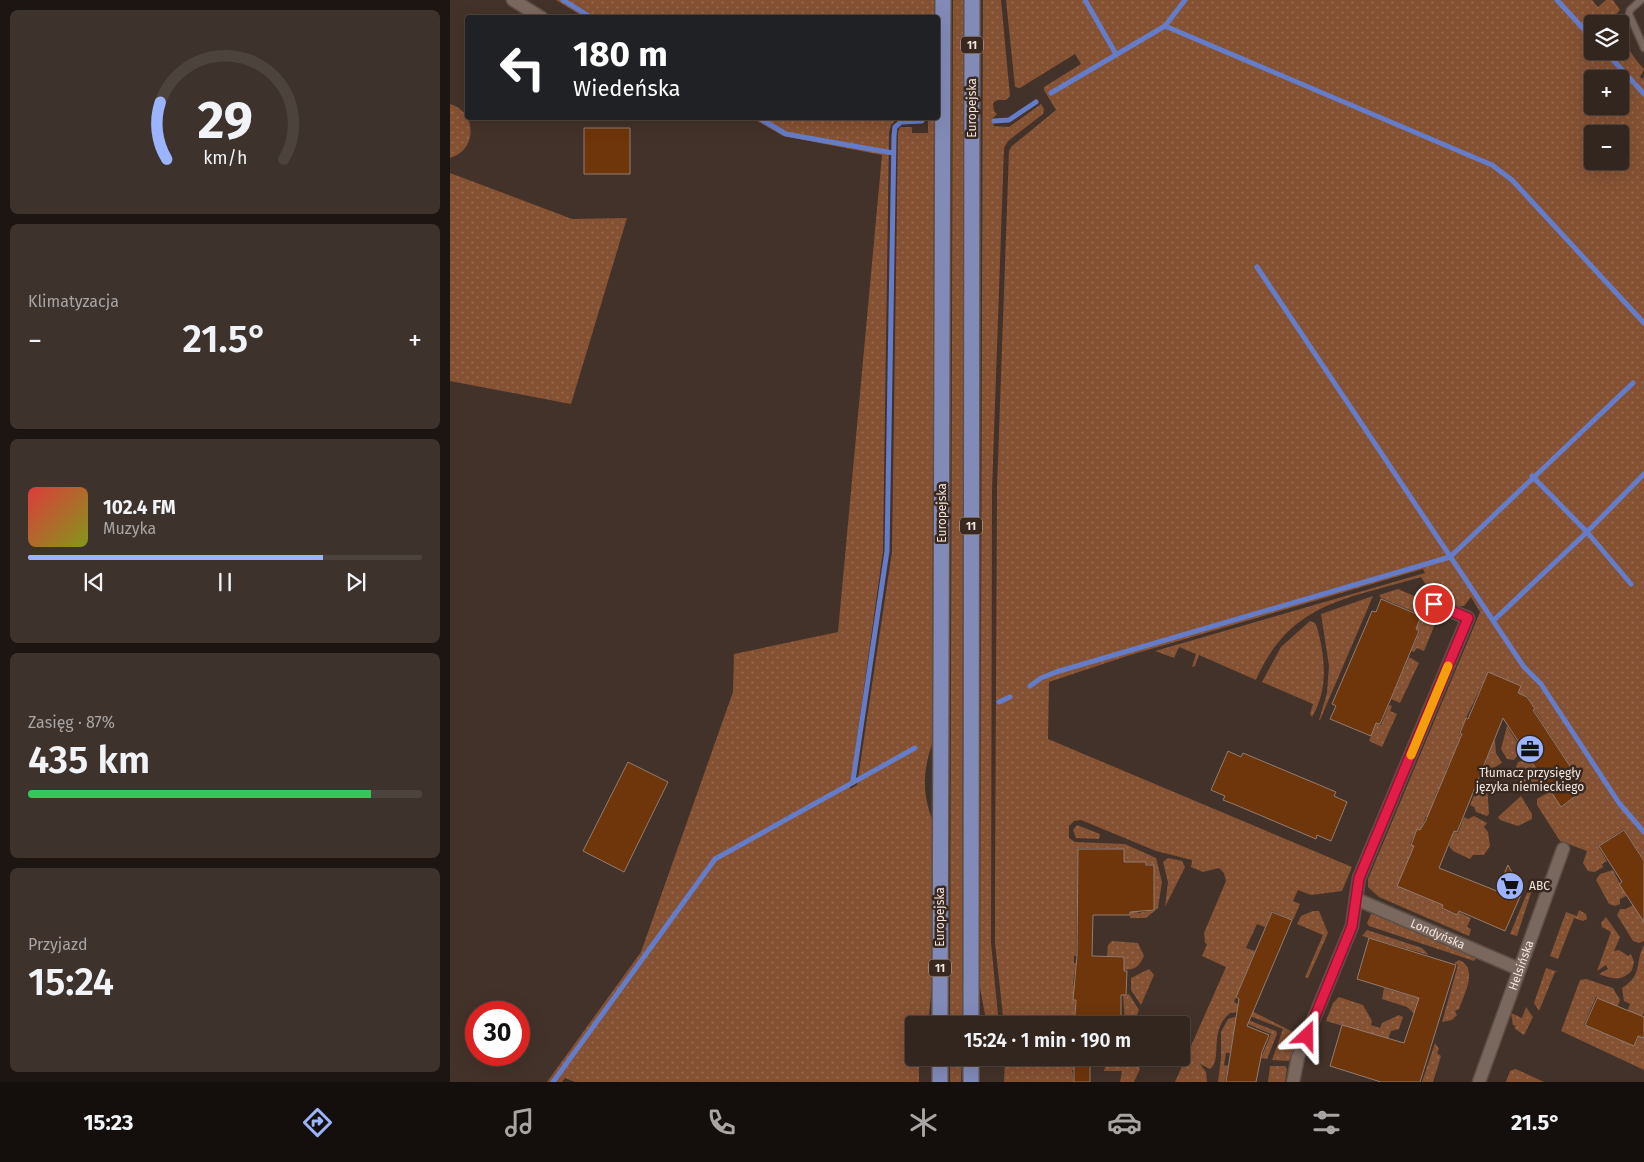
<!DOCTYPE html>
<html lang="pl">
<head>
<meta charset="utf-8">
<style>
	body { margin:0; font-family:"Fira Sans",sans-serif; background:#3d322c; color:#f1f3f6; height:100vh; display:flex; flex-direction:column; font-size:19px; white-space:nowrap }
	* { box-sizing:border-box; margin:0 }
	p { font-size:16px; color:#a8a5a4 }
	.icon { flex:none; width:28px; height:28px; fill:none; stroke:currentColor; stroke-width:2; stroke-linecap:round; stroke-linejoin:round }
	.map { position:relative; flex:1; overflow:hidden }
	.details { display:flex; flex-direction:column; gap:10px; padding:10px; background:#1c1511; width:450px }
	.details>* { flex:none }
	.guide { position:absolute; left:15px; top:15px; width:475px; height:105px; border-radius:5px; box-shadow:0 5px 20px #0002,0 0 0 1px #4d433d; background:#202124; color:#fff; overflow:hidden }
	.fabs { position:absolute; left:1134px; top:15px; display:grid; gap:10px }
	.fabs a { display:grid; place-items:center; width:45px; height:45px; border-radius:5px; background:#32261f; box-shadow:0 5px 20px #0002,0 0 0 1px #4d433d; font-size:25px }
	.speed { position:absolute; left:15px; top:1001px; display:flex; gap:10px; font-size:25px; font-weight:700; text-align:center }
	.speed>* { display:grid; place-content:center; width:65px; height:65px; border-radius:50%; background:#32261f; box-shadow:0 5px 20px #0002,0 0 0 1px #4d433d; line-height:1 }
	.speed .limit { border:8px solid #d22; background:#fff; color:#111 }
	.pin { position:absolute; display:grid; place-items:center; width:42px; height:42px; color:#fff; margin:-21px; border:2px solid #fff; border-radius:50%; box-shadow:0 1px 5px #0007 }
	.me { position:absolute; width:55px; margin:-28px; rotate:23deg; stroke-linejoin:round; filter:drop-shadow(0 0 4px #0008) }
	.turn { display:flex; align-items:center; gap:18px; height:105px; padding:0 25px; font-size:22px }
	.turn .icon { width:65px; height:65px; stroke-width:2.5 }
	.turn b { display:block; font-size:35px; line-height:42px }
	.big { font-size:38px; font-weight:600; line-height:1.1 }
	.details .widget { flex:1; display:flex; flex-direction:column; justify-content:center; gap:8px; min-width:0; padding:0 18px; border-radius:8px; background:#3d322c }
	.details .dial { align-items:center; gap:0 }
	.dial svg { height:130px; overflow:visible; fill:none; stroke:#4d433d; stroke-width:7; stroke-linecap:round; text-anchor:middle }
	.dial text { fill:#f1f3f6; stroke:none }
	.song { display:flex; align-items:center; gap:15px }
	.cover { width:60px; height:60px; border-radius:8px; background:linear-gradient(135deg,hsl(0 70% 55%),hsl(70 70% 35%)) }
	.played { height:5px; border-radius:2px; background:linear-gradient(90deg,#9cb4fd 75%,#4d433d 75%) }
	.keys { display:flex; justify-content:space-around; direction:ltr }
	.heat { display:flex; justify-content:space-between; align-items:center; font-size:28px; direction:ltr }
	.charge { height:8px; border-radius:4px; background:linear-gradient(90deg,#34c759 87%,#4d433d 0) }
	.trip { position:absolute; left:455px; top:1016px; width:285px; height:50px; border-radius:5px; background:#32261f; box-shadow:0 5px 20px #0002,0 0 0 1px #4d433d; font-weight:600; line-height:50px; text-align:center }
	.tab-bar { display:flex; height:80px; justify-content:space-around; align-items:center; background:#140f0c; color:#a8a5a4 }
	.tab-bar .icon { width:35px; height:35px }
	.tab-bar .current { color:#9cb4fd }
	.tab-bar b { font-size:22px; color:#f1f3f6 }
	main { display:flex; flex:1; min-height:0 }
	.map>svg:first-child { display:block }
	.green { fill:url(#green-dots); fill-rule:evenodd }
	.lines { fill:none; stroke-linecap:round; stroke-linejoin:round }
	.stream { stroke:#657cc9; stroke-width:5 }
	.building { fill:#6f350b; stroke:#917d73 }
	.lane-casing { stroke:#5d4f47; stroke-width:9 }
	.street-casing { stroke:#5d4f47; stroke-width:15 }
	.primary-casing { stroke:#5d4f47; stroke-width:18 }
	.lane { stroke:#7a675d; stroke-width:6 }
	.street { stroke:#7a675d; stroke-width:12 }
	.primary { stroke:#828ab8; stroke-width:15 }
	.route-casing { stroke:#92132f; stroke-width:12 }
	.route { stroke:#e11d48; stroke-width:9 }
	.slow { stroke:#f59e0b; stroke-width:9 }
	.labels { text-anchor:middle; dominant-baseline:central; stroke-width:5; stroke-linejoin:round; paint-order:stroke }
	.shield { fill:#38281f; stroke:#baaea7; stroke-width:1 }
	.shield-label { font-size:11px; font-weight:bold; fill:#f2e7e1 }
	.street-label { font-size:12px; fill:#f2e7e1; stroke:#38281f }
	.poi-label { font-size:12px; fill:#f2e7e1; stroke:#38281f }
</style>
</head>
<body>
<main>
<section class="details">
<div class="widget dial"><svg viewBox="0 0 100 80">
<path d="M14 69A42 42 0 1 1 86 69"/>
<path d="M14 69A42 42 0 0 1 10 34" stroke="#9cb4fd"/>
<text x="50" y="56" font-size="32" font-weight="700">29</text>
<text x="50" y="72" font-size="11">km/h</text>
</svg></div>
<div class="widget"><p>Klimatyzacja</p>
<div class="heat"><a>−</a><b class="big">21.5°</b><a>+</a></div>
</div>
<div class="widget">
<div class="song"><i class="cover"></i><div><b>102.4 FM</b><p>Muzyka</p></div></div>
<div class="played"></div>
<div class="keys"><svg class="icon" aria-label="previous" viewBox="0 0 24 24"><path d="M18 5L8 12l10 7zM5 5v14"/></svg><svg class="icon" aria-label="pause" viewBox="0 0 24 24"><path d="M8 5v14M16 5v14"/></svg><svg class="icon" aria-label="next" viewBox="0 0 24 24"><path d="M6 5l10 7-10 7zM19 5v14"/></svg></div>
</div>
<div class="widget"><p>Zasięg · 87%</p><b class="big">435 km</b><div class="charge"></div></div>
<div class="widget"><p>Przyjazd</p><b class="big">15:24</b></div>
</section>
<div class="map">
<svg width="1194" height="1082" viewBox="0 0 1194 1082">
	<defs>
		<pattern id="green-dots" width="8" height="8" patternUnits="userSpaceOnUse" patternTransform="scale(1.25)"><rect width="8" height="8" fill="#855133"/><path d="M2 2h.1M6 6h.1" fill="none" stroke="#976a50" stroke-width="1.8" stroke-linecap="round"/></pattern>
	</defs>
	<rect width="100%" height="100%" fill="#433229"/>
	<path class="green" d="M106,0H484V17L135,18Z
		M503,0H514L512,1025H500Z
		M533,0H551L560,96L556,100H547L543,103L544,111L547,114L543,118L544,126L559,127L591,104L594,109L593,114L558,141L554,148L542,490L541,943L549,1025H537L530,988Z
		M556,0H1142L1148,7L1156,0H1163L1170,10L1157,24H1142V51H1170V38C1180,49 1184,59 1194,69L1190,77L1192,79L1194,77V860L1174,829L1148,846L1157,861L1152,864L1153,867L1145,872L1138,871L1133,863L1137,851L1110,841L1087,805V799L1101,791L1112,807L1135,789L1084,710L1085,709L1078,697L1068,693L1071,686L1038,672L1009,733L1011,734L1008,743L1011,745L1006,756L1003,755L996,770L999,772L991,791L988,789L982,805L985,806L980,818L976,817L970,830L967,829L960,844L964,846L960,855L962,856L947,886L993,905L992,909L1007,915L1009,912L1021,918L1017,927L1021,929L1019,936L929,897L918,887V879L1030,612L1021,597L1014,606C992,609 981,593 971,577C897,599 840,602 806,680L749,655L745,666L742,667L746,654L729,647L724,658L705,651L975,573L973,569L677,656L599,682L598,739L902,867L892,891L861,895L848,890L843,901L850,904L843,920L822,911L815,927L807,924L796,948L805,951L784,1002L849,1035L839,1061L822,1060L833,1029L790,1012L780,1013C758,1031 773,1060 760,1069L750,1064L756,1072L757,1082H725L776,967L752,956L757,944L755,943L754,933L776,881L774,873L769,868L753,872L741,867L742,860L706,851L631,820L624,821L619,826V838L625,842L675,844L706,858L712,882L708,908L696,918H680L681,910H687L688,913L704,910V865L696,864V862H689L688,864H674V849L628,848L626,956H624V963H626L623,985H626V994H623V1000H625V1016L629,1017V1025H554L545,943V885L547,489L559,151L562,146L606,110L594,90V87L631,64L625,54L570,88L565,87ZM1142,79H1170V106H1142ZM1142,134H1170V161H1142Z
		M0,104C27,112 28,150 0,158Z
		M302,118H447L441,125L439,133L433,551L400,789L407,785L442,552L448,132L450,127H462V133H478V118H484L482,744C473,772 472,791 482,819V986L478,1025H464V1058H469V1082H125L115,1078L112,1082H97L191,952L283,692L284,654L388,632L432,155L333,136Z
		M0,173L122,219L177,218L121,404L0,381Z
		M948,589L971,599L985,624L974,651L967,648L964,652L961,651L970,631L966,629L972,615L931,598L929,595Z
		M923,596L870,720H869L877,693L879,666L871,614Z
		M860,621L865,623L867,627C875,657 879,688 862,717L860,714L863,704L812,682L831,647Z
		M959,657L969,663L950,703L941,699Z
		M939,705L942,706L940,711L947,714L932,747L919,741L926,723L931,725Z
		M1057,726L1072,750L1064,760L1057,759L1051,749Z
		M1043,740L1045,741L1046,753L1052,763L1045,767L1041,773L1033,772Z
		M1079,759L1095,783L1085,793L1077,790L1065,770L1068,762Z
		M1030,781L1037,785L1039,814L1037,816L1026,812L1024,807L1020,805Z
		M1071,796L1082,814V819L1068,826L1050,820L1048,817Z
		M1024,816L1037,823L1034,827L1038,832L1040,846L1034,855H1023L1020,859L1003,851L999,846L1004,832L1008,833L1014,817L1018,819Z
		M627,825L650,834L649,839L626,838L623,830Z
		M718,858L732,861L735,867L715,907L718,882L713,862Z
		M1163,870L1176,896L1170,899V904L1165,906L1159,904L1146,880L1150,874Z
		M1082,890L1067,936L1060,934L1077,893Z
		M1183,905L1192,919L1194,918V941L1189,943L1183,941L1167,915L1170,909H1176Z
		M1129,910L1136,914L1137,919L1133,921L1124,918L1108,959L1100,956L1116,912L1127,916Z
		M863,911H869L878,933L858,978L855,977L873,935L847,924L851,916Z
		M926,912L1027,957L1024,961L919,926L917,923L921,914Z
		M1156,917L1170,937L1164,951L1169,950L1178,956L1181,954L1184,962L1182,970C1172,982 1162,979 1149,974L1158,969L1156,965L1147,971L1161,932L1152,927L1151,923Z
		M917,930L972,948L979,955L912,936Z
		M662,941L688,943L694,956C689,967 685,970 672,970L674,957L657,956L658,945Z
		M1194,945V1011L1191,1021L1177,1012L1180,1004L1174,1001L1172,988C1194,974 1184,963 1194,945Z
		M1009,960C1029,968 1014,994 1009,1009L1005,1011L1007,1015L1002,1020L992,1022L1008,965L1004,963Z
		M1096,968L1108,972H1105L1089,1011L1084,1003Z
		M699,969L704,975L691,1005L681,990V978Z
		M1136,979L1163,988L1170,1000L1167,1008L1146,997L1134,1025L1184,1046L1189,1036L1194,1038V1070L1111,1031L1130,980Z
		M934,988L971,999L966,1015L957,1007L932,999Z
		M679,994L689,1010L683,1025H672L675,1024L673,995Z
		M889,997L913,1005L922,1021L921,1025L930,1028L932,1023L949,1015L953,1017L949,1029L941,1031L938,1039L876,1021L883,1003Z
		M1076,1007L1083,1017L1074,1035L1064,1028L1066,1026L1063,1025L1061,1013L1072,1018Z
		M788,1016L826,1031L827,1034L817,1059L811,1058L821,1034L786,1019L780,1053H776L774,1065L778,1066L775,1082H768L771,1058V1032L778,1019Z
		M985,1043L989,1049L987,1053L991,1056L983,1082H972Z
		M500,1058H512L511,1082H500Z
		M555,1058H624V1070H622L624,1082H554Z
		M660,1061H685L690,1069L684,1082H670L672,1071H654L656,1064Z
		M820,1066H835L837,1069L835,1082H818Z
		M1065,1069L1068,1070L1094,1082H1056L1060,1071Z"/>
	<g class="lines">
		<path class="stream" d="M113,0L142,18
			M635,0L666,54
			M1107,0L1142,38
			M715,26L1042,165L1062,180L1194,323
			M1155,51L1183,82
			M1186,85L1194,94
			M601,93L715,26L735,0
			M309,118L336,134L443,153
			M544,121L559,120L586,102
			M807,267L1074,667L1091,684L1169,803L1194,832
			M1082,476L1137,532L1181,584
			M1044,620L1137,532L1194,474
			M580,686L591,678L606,672L1000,557L1183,383
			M549,702L560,697
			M403,781L437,551L444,136L445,127L451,122L472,121
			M103,1082L265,859L465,748"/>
	</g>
	<path class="building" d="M134,128H180V174H134Z
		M931,599L971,616L966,629L969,631L942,696L930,724L926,723L921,736L880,719L886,706L882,704L917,623L922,611L926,612Z
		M1038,672L1071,686L1068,693L1077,697L1085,709L1083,710L1135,789L1111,807L1053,718L1014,815L1007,832L1004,831L989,868L1047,891L1058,865L1072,892L1055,931L1009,911L1007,915L992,908L993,905L947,886L964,846L961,845L967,829L970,830L976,820L1012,734L1010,733L1016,718L1018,719Z
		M778,751L791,757L793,753L886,792L884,796L897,802L881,841L867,835L866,839L786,805L773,800L775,796L761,790Z
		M178,762L218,782L174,872L133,851Z
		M1174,830L1194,861V922L1169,884L1172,882L1149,846Z
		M628,849H674V862H696V865H704V910L680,912V915H643L642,956L674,957V971H677L676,995H671V1025H629V1016H625L626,1000H623L627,956Z
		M822,912L842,920L797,1026L819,1035L812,1052L806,1082H776L789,999L786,997Z
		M919,938L1006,965L970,1082H931L880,1066L892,1025L954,1043L969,998L907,979Z
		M1147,998L1194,1017V1038L1188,1036L1184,1046L1135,1025Z
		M624,1058H640V1082H624Z"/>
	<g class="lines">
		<defs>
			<path id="lane" d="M1191,0L1180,10L1179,14L1194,48"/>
			<g id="street">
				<path d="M63,0L92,18"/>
				<path id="s1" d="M906,899L1069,969"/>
				<path d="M843,1082L848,1057L902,926L909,878L1018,618L984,604"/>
				<path id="s2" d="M1029,1082L1113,849"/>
			</g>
			<path id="primary" d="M490,1025L493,0
				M521,1025L522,0
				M490,1058V1082
				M521,1082V1058"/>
		</defs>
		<use href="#lane" class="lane-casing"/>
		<use href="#street" class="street-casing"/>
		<use href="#primary" class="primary-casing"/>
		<use href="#lane" class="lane"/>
		<use href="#street" class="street"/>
		<use href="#primary" class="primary"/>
	</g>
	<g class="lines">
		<defs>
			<path id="route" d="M857,1036L902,926L909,878L1018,618L984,604"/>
		</defs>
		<use href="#route" class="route-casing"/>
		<use href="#route" class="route"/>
		<path class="slow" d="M961,755L998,666"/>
	</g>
	<defs>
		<symbol id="office-disc" viewBox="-11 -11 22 22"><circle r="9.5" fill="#9cb4fd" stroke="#38281f"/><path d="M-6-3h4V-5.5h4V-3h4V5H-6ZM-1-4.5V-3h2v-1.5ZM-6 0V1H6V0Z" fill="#111"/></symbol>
		<symbol id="supermarket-disc" viewBox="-11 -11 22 22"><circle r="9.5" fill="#9cb4fd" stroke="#38281f"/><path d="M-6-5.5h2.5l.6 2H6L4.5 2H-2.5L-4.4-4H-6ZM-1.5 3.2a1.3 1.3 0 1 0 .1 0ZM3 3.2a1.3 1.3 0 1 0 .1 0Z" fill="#111"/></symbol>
	</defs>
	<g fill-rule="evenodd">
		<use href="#office-disc" x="1064" y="733" width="32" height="32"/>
		<use href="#supermarket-disc" x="1044" y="870" width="32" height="32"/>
	</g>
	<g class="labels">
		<g class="shield">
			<rect x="511" y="36.5" width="22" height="17" rx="4"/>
			<rect x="510" y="517.5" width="22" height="17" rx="4"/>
			<rect x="479" y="959.5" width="22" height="17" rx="4"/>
		</g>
		<g class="shield-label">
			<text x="522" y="45">11</text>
			<text x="521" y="526">11</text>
			<text x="490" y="968">11</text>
		</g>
		<g class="street-label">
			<text transform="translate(522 108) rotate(-90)">Europejska</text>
			<text transform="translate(492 513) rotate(-90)">Europejska</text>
			<text transform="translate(490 917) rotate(-90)">Europejska</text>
			<text stroke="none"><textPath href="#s1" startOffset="89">Londyńska</textPath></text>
			<text stroke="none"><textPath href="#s2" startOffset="124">Helsińska</textPath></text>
		</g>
		<g class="poi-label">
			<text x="1080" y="773">Tłumacz przysięgły<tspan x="1080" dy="14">języka niemieckiego</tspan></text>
			<text x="1079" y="886" text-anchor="start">ABC</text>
		</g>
	</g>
</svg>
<div class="fabs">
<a><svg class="icon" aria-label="layers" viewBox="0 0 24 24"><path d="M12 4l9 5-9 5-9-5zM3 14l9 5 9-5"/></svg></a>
<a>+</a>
<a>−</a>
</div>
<div class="speed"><div class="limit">30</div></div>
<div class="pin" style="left:984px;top:604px;background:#d93025"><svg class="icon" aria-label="arrive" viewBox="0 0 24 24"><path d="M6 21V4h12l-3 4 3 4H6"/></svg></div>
<svg class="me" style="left:857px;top:1036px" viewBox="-20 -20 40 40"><path d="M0-17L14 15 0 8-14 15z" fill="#e11d48" stroke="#fff" stroke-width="4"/></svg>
<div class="trip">15:24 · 1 min · 190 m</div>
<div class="guide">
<div class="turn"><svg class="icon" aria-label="left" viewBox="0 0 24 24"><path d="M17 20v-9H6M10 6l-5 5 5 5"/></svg><div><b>180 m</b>Wiedeńska</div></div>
</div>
</div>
</main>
<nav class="tab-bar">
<b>15:23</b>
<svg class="icon current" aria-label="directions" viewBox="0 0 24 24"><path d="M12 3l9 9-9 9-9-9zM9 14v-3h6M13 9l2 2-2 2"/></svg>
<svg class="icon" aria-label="music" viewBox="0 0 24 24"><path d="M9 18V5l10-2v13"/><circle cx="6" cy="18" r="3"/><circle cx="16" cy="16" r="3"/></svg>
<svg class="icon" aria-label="phone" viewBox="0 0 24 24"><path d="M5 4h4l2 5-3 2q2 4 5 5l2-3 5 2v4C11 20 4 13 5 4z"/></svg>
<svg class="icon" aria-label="climate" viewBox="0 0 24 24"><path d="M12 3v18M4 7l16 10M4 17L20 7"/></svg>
<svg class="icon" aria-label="car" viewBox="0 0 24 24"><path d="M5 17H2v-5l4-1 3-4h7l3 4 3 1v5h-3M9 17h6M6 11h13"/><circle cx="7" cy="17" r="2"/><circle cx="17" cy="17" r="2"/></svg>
<svg class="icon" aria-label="filters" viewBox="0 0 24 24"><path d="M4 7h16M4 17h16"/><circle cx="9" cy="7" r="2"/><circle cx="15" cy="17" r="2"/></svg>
<b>21.5°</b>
</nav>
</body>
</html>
